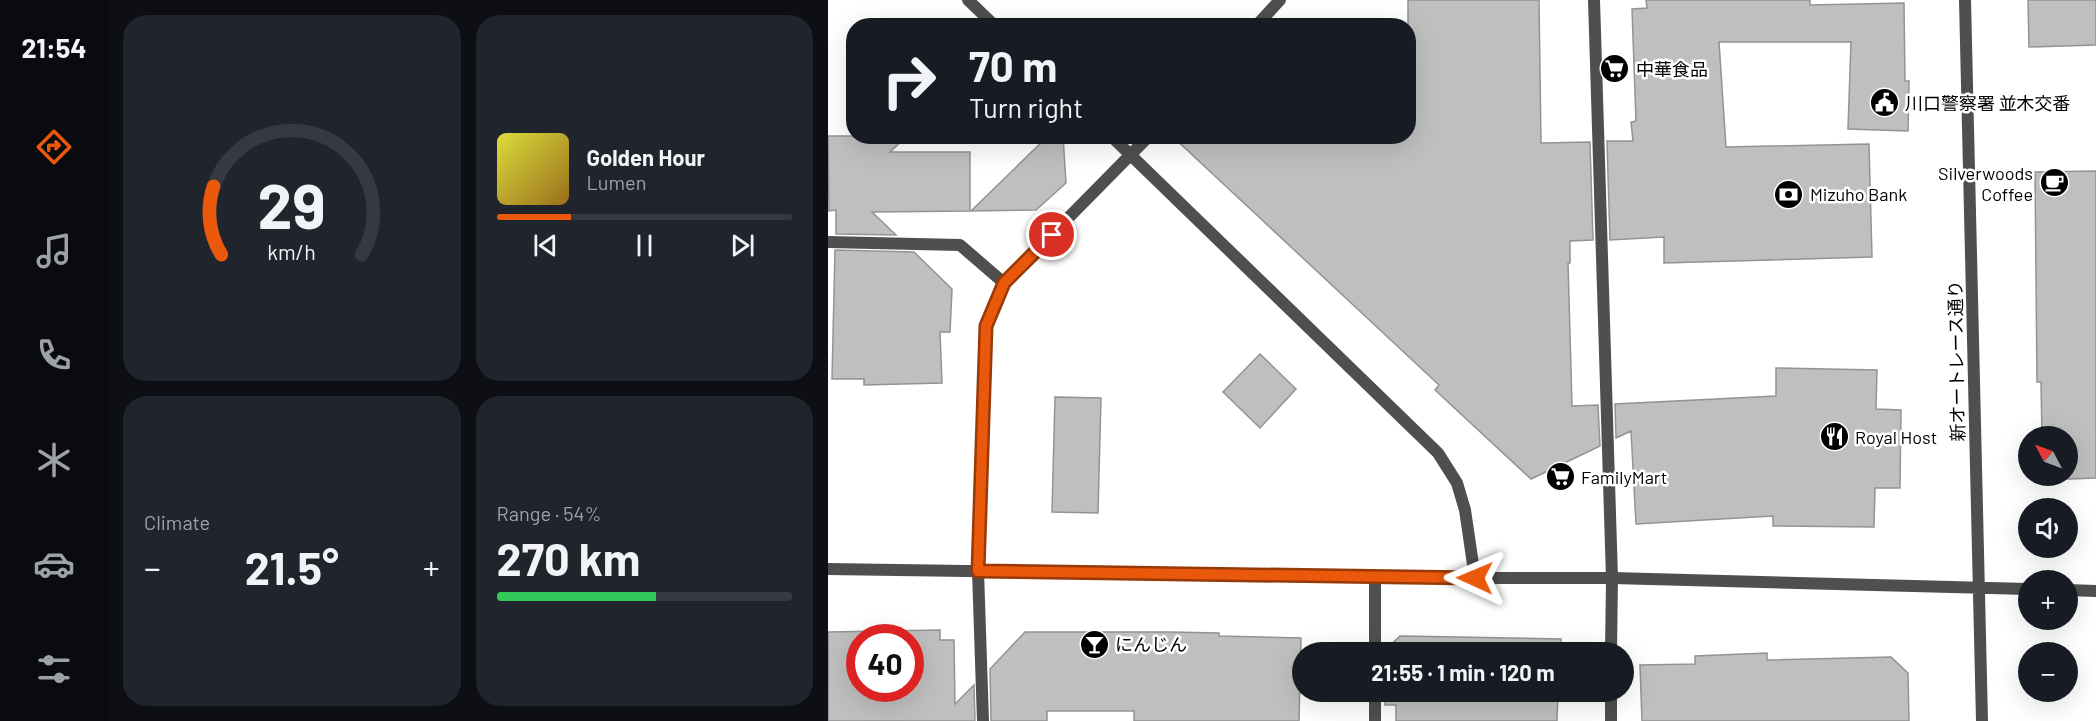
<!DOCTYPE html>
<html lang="en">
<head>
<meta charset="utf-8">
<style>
	body { margin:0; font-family:Barlow,"Noto Sans JP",sans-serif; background:#20242c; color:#f1f3f6; height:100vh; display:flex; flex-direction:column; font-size:22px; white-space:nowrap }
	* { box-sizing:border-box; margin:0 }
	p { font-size:20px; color:#9ea1a6 }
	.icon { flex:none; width:33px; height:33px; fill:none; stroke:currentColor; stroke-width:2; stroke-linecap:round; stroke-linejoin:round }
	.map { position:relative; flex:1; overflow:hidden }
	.panel { display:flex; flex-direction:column; gap:15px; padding:15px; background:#0d0f14; width:720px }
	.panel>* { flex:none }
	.top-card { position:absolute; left:18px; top:18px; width:570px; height:126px; border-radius:24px; box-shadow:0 6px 24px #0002; background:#171b24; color:#f1f3f6; overflow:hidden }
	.needle { width:39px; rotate:311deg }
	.controls { position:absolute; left:1190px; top:426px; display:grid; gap:12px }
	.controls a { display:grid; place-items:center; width:60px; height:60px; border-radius:50%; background:#171b24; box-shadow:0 6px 24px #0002; font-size:30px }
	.speed { position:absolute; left:18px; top:624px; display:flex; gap:12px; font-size:30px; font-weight:700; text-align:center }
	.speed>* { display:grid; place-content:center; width:78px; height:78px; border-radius:50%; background:#171b24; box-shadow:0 6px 24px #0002; line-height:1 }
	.speed .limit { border:9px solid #d22; background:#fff; color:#111 }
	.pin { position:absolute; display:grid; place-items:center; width:51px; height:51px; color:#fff; margin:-26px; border:3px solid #fff; border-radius:50%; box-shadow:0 2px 6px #0007 }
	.me { position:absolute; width:66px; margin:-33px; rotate:271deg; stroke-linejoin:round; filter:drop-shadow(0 0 4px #0008) }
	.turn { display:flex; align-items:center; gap:21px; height:126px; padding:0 24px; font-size:27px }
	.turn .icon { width:78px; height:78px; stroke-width:2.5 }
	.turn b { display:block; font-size:42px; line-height:51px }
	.big { font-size:45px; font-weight:700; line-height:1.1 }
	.panel .card { flex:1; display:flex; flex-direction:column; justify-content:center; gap:9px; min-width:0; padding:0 21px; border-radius:24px; background:#20242c }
	.panel .dial { align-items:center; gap:0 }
	.dial svg { height:156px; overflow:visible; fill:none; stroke:#363941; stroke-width:7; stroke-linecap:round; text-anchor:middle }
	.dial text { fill:#f1f3f6; stroke:none }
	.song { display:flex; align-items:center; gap:18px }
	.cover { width:72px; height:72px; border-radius:9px; background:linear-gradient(135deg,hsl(60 70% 55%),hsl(40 70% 35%)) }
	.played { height:6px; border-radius:3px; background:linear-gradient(90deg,#ea580c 25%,#363941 25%) }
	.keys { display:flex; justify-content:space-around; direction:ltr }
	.heat { display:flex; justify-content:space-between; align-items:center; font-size:33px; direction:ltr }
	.charge { height:9px; border-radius:4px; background:linear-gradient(90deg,#34c759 54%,#363941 0) }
	.panel .tiles { flex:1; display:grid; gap:15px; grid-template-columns:repeat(2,1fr) }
	.trip { position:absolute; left:464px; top:642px; width:342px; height:60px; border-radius:30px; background:#171b24; box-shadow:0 6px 24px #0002; font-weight:700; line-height:60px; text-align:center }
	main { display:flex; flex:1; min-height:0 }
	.dock { display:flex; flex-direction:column; width:108px; justify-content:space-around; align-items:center; background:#090b0e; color:#9ea1a6 }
	.dock .icon { width:42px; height:42px }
	.dock .active { color:#ea580c }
	.dock b { font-size:27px; color:#f1f3f6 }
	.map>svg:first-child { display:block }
	.building { fill:#bfbfbf; stroke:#939393; stroke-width:1.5; fill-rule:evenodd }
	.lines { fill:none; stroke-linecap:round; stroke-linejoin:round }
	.minor { stroke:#4f4f4f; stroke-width:12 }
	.tertiary { stroke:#4f4f4f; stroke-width:12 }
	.route-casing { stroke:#983908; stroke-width:15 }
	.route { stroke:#ea580c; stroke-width:10 }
	.labels { text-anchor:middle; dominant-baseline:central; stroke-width:5; stroke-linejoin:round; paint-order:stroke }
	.poi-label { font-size:18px; fill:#000; stroke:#fff; text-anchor:start }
	.street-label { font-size:18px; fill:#000; stroke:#fff }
</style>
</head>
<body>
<main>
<nav class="dock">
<b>21:54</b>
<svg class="icon active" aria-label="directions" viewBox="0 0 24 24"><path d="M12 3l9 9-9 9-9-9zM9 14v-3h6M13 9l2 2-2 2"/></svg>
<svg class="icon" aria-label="music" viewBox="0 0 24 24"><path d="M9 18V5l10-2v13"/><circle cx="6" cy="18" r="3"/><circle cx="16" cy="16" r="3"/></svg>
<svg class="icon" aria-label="phone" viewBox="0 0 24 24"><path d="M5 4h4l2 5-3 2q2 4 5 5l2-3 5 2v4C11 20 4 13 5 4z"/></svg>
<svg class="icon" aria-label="climate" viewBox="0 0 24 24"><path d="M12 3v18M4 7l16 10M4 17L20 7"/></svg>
<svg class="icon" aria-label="car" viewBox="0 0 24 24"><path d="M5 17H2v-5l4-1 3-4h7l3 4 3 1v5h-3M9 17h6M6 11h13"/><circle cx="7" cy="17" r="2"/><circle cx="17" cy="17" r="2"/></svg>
<svg class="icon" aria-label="filters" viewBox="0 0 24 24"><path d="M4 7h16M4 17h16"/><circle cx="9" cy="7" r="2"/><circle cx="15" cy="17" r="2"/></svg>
</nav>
<section class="panel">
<div class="tiles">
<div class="card dial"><svg viewBox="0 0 100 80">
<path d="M14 69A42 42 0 1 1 86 69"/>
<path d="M14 69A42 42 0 0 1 10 34" stroke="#ea580c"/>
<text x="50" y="56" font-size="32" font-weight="700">29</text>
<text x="50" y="72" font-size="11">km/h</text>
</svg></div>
<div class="card">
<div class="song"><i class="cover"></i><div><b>Golden Hour</b><p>Lumen</p></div></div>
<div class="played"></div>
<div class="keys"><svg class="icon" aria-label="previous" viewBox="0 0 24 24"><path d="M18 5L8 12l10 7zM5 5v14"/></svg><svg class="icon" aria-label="pause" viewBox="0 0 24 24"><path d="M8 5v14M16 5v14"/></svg><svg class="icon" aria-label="next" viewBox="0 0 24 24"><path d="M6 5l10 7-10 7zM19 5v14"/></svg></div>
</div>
<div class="card"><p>Climate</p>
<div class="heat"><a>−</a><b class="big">21.5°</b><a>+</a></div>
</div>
<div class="card"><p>Range · 54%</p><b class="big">270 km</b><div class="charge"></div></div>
</div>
</section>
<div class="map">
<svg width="1268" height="721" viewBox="0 0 1268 721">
	<rect width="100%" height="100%" fill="#fff"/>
	<path class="building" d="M580,0H711L713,143L762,142L765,240L742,241V263H740L744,406L770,405L772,446L703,479L607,390L611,385L344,136H580Z
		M818,0H982V5L1076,3L1077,81H1081L1080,131L1020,129L1023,42H891L898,147L1041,144L1044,257L836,263V237L782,240L779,141H805L803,122L808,121L804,9L819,8Z
		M1200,0H1268V45L1201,47Z
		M0,136H79L62,152H142V211L44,212L68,235L8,234V210L1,211Z
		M220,136H235L238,183L208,210L143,211Z
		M1268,171V478L1215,480V476H1239V436H1214L1213,382H1209L1207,172Z
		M7,250L86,252L124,289L122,332H112L114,383L36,385V379H4Z
		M432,354L468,389L432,428L395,392Z
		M948,368L1049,370L1048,409L1073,410L1072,488H1047L1046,527L945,526V516L808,524L803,431L788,438L787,404L948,396Z
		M227,397L273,398L270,513L224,512Z
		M112,630V640H126L127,704L146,685L147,721H0V632ZM32,638H82V688H32Z
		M197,632H342L391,633V636L473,638L471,721H306V711H219V721H163L162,669Z
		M572,636L733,639L732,652H558V649Z
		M939,653V660L1063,657L1080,673L1081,721H814L812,665L867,664V656Z
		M557,692H730L729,721H568V705H557Z"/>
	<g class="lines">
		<path class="minor" d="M766,0L784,578L783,652
			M428,26L452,0
			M0,242L132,245L176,283
			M547,652V577
			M155,721L150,571L158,326L176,283L321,136
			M547,721V692
			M783,721V692"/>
		<path class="tertiary" d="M140,0L167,26
			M1137,0L1154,721
			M283,136L610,453L629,483L637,510L647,578
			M0,569L647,578H784L1200,589
			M1239,590L1268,591"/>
	</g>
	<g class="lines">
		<defs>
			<path id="route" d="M224,235L176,283L158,326L150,571L647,578"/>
		</defs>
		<use href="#route" class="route-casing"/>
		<use href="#route" class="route"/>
	</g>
	<defs>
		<symbol id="supermarket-disc" viewBox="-11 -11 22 22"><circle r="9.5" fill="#000" stroke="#fff"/><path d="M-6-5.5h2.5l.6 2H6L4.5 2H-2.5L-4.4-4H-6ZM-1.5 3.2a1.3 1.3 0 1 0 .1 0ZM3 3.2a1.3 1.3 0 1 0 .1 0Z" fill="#fff"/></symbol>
		<symbol id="civic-disc" viewBox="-11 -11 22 22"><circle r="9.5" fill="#000" stroke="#fff"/><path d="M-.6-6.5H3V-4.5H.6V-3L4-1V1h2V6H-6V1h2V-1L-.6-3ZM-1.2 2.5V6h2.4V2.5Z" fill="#fff"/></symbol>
		<symbol id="cafe-disc" viewBox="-11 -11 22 22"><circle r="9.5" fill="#000" stroke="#fff"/><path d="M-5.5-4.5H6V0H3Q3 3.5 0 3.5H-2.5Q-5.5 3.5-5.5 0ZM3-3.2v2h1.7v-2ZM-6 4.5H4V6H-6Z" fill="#fff"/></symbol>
		<symbol id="bank-disc" viewBox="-11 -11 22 22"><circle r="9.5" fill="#000" stroke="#fff"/><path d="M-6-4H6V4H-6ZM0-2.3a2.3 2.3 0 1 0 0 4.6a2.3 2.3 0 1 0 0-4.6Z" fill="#fff"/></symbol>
		<symbol id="restaurant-disc" viewBox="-11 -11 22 22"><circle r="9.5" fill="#000" stroke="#fff"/><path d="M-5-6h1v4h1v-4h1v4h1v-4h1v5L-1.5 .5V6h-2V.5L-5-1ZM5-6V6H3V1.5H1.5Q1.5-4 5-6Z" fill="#fff"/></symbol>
		<symbol id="bar-disc" viewBox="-11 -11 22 22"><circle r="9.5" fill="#000" stroke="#fff"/><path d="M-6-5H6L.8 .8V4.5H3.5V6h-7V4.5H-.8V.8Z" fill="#fff"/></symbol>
	</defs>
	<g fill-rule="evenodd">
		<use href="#supermarket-disc" x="770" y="52" width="33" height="33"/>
		<use href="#civic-disc" x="1040" y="86" width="33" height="33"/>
		<use href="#cafe-disc" x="1210" y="166" width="33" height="33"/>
		<use href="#bank-disc" x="944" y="178" width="33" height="33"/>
		<use href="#restaurant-disc" x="990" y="420" width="33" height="33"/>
		<use href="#supermarket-disc" x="716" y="460" width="33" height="33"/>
		<use href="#bar-disc" x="250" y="628" width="33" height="33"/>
	</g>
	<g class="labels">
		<g class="poi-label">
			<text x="808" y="69">中華食品</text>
			<text x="1077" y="103">川口警察署 並木交番</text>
			<text x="1205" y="173" text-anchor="end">Silverwoods<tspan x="1205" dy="21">Coffee</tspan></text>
			<text x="982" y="194">Mizuho Bank</text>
			<text x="1027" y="437">Royal Host</text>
			<text x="753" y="477">FamilyMart</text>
			<text x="287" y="644">にんじん</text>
		</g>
		<g class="street-label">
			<text transform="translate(1128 361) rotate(-91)">新オートレース通り</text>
		</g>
	</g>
</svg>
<div class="controls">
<a><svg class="needle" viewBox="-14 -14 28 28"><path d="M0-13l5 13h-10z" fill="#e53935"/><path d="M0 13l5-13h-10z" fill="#9ea1a6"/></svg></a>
<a><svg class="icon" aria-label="sound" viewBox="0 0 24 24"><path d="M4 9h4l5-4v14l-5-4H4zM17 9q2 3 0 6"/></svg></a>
<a>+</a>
<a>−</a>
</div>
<div class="speed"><div class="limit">40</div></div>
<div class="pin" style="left:224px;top:235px;background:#d93025"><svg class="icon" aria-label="arrive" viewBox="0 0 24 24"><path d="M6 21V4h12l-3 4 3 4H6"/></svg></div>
<svg class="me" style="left:647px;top:578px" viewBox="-20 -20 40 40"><path d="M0-17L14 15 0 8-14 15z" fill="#ea580c" stroke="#fff" stroke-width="4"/></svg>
<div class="trip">21:55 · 1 min · 120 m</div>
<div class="top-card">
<div class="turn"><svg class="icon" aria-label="right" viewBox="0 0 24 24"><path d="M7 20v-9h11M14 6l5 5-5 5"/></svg><div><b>70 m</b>Turn right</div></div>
</div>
</div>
</main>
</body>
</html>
